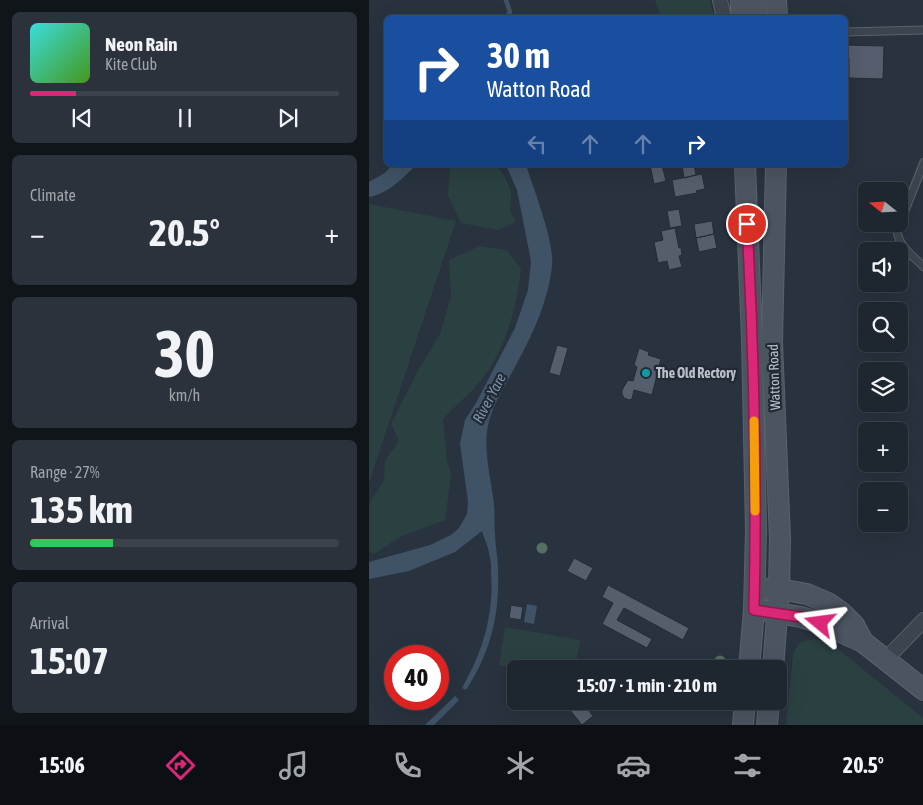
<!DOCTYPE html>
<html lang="en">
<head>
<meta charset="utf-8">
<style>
	body { margin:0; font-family:"Asap Condensed",sans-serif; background:#2b323b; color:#f1f3f6; height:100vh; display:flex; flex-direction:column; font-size:19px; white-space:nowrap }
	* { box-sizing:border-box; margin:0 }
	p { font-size:16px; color:#a1a5aa }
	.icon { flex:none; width:28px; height:28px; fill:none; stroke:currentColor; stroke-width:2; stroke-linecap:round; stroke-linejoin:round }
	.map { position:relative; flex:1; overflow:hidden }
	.sheet { display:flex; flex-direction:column; gap:12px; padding:12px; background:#10151a; width:369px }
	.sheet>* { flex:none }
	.guide { position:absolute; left:15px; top:15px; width:464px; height:152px; border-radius:8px; box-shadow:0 5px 20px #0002,0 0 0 1px #3c434b; background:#1a4fa0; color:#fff; overflow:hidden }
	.needle { width:32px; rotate:288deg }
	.controls { position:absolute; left:489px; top:182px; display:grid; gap:10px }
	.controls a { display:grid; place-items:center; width:50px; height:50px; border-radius:8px; background:#1e262f; box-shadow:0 5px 20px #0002,0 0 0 1px #3c434b; font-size:25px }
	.speed { position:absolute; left:15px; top:645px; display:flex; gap:10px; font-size:25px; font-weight:700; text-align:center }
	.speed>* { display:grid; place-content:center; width:65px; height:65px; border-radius:50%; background:#1e262f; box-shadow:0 5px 20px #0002,0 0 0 1px #3c434b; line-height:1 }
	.speed .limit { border:8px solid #d22; background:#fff; color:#111 }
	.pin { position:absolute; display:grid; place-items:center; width:42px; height:42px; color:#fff; margin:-21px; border:2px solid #fff; border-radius:50%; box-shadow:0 1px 5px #0007 }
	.me { position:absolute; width:55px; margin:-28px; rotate:286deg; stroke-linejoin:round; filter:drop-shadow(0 0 4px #0008) }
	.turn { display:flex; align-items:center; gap:18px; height:105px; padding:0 20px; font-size:22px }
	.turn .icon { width:65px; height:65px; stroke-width:2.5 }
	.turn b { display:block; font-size:35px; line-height:42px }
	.lanes { display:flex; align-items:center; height:48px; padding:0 20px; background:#0003; justify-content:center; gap:25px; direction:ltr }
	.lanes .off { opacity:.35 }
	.big { font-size:38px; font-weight:700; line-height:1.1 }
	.sheet .widget { flex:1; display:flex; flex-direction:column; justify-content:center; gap:8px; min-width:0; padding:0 18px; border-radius:8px; background:#2b323b }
	.sheet .dial { align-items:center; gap:0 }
	.dial b { font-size:65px; line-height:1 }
	.song { display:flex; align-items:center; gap:15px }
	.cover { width:60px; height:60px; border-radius:8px; background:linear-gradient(135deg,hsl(180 70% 55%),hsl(100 70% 35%)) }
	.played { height:5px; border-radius:2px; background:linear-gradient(90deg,#db2777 15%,#3c434b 15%) }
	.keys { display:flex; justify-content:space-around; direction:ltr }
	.heat { display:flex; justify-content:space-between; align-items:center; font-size:28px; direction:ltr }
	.charge { height:8px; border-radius:4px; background:linear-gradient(90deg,#34c759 27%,#3c434b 0) }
	.trip { position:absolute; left:138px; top:660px; width:280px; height:50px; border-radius:8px; background:#1e262f; box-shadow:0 5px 20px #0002,0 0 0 1px #3c434b; font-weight:700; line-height:50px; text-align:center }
	.tab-bar { display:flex; height:80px; justify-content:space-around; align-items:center; background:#0c0f13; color:#a1a5aa }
	.tab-bar .icon { width:35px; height:35px }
	.tab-bar .selected { color:#db2777 }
	.tab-bar b { font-size:22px; color:#f1f3f6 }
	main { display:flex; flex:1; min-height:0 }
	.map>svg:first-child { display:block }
	.green { fill:#2b4041 }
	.water { fill:#405266 }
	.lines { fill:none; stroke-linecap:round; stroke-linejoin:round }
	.stream { stroke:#405266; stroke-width:4.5 }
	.building { fill:#545e6c; stroke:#232c36 }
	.lane-casing { stroke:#5a636c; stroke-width:9 }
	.street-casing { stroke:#5a636c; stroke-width:16 }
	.secondary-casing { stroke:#5a636c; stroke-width:22 }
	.lane { stroke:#3c454f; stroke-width:7 }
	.street { stroke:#3c454f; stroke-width:14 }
	.secondary { stroke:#4b5461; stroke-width:20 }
	.tree { fill:#556d63 }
	.route-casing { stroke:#8e194d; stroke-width:12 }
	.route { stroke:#db2777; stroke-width:9 }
	.slow { stroke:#f59e0b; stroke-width:9 }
	.culture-dot { fill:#0f9aa8; stroke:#212a34; stroke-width:2 }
	.labels { text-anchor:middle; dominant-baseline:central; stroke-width:4.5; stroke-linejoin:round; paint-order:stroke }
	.poi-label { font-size:14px; font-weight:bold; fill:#b9c0c9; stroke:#212a34; text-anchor:start }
	.street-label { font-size:14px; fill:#b9c0c9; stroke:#212a34 }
	.water-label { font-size:15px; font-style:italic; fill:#7d92a9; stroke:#212a34 }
</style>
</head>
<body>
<main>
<section class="sheet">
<div class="widget">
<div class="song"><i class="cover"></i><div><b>Neon Rain</b><p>Kite Club</p></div></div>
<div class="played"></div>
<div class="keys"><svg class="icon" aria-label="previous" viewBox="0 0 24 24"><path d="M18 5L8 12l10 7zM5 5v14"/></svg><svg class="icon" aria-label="pause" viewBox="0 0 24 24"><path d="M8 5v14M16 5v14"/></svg><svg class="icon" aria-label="next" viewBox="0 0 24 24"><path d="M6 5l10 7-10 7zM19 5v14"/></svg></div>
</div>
<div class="widget"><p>Climate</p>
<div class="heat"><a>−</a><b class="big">20.5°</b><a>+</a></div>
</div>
<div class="widget dial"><b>30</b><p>km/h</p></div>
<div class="widget"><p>Range · 27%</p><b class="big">135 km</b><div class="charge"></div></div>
<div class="widget"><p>Arrival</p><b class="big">15:07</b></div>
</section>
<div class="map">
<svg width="555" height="725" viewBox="0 0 555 725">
	<rect width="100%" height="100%" fill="#28333f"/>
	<path class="green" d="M286,0H341L345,17H292Z
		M83,165H128C133,173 142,185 142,195C143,210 137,206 147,222L129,230L92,223L79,196L81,168Z
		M0,204L87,221L0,483Z
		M111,246L138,250L152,269C149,302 138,343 119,371C107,389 89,403 74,419L78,461L82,475L76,520L31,537L5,554L0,551V504L15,480L16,461L30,441L22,424L50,369L71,334L82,297L80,260Z
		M136,627L211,640L206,669H150L130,665Z
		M446,639L463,644L554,718V725H417L423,664L425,651L432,642Z"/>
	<path class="water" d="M23,165H47C34,178 19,194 0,197V182L16,173Z
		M137,165H157C165,190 186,243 183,267C179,301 164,334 148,363C138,383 124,403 119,425C114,451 122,478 125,504C126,514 125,524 126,534C126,545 129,557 129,568C131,614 122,652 97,690L93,688C114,651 125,615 122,572C122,566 122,559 120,553C119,546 115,538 113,531L86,552L40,571L0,579V562L61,545L82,535L90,528L98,514L99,501L91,444L96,420L107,403L146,328L159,290L162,261L148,190Z
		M158,604L168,606L165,624L155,622Z
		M86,696L90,700L65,725H56Z"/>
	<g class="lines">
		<path class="stream" d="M137,0L141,12L137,18"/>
	</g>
	<path class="building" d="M476,45L515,46L514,79L480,78V58H476Z
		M281,165H293L297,181L285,184Z
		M313,165H325L327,175L315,178Z
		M333,174L336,189L327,191L328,193L306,197L303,180Z
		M310,209L313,226L301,228L298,211Z
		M343,221L345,234L327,238L325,224Z
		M306,228L310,248L312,247L313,255L310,256L313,267L300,270L298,261L289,263L285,242L294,240L292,231Z
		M345,234L348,248L330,252L327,238Z
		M188,345L199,348L191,376L180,373Z
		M270,348L280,352L279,355L292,359L283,395L265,390L263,399L260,400L255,398L253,394V390L259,380L264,381L268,367L265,365Z
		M205,558L224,568L217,581L198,571Z
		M239,585L320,628L314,640L255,608L248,620L283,639L278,648L233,624L244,603L233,597Z
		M142,605L154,607L152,620L140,618Z
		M209,701H212L224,716L213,725L200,709Z"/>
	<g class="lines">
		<defs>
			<path id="lane" d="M476,32L555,30
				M555,162L528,231C530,247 544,256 555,267"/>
			<path id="street" d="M351,0L355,18
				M516,660L555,620"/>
			<path id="secondary" d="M372,0V18
				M407,0L408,18
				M387,18V0
				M376,165L383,339L387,530L385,610L380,669
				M399,589H410L438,594L459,603L473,613L485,625L494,642L555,690
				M397,611L432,617L451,623L494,642
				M404,669L410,589L411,539L403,342L407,165
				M374,725L376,701
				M398,725L400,701"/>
		</defs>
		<use href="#lane" class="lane-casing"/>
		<use href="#street" class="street-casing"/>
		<use href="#secondary" class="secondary-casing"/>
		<use href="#lane" class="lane"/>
		<use href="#street" class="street"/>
		<use href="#secondary" class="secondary"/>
	</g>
	<g class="tree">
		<circle cx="173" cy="548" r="5.5"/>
		<circle cx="351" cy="661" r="5.5"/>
	</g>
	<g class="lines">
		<defs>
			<path id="route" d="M378,224C385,353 388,482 385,610L432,617L451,623"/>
		</defs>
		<use href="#route" class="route-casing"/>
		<use href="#route" class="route"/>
		<path class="slow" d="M385,421L386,511"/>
	</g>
	<circle class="culture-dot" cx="277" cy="373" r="5"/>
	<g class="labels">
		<g class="poi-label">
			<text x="287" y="373">The Old Rectory</text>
		</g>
		<g class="street-label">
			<text transform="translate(405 377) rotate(-92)">Watton Road</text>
		</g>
		<g class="water-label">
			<text transform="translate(120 398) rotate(-62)">River Yare</text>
		</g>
	</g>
</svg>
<div class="controls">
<a><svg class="needle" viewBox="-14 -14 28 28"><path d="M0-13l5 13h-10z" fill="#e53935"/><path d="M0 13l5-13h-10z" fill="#a1a5aa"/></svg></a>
<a><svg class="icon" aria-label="sound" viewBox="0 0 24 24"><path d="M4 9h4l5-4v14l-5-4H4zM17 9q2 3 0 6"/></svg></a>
<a><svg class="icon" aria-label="search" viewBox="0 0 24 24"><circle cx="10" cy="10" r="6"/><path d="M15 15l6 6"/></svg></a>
<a><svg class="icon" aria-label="layers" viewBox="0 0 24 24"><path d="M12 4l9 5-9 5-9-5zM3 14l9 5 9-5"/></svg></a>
<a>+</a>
<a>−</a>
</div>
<div class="speed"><div class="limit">40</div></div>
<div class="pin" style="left:378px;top:224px;background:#d93025"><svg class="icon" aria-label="arrive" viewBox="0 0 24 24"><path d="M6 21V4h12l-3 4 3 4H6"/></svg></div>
<svg class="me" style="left:451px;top:623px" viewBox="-20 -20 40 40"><path d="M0-17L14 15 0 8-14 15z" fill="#db2777" stroke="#fff" stroke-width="4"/></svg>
<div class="trip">15:07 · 1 min · 210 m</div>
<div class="guide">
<div class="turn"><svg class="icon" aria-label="right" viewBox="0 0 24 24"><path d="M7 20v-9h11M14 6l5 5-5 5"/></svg><div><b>30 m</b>Watton Road</div></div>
<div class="lanes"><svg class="icon off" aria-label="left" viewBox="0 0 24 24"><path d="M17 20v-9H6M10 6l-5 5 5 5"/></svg><svg class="icon off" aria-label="ahead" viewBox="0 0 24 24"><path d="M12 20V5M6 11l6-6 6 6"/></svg><svg class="icon off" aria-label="ahead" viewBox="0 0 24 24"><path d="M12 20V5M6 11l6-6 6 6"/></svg><svg class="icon" aria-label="right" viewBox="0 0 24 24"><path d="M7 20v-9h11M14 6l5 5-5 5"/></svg></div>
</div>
</div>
</main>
<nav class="tab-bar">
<b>15:06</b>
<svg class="icon selected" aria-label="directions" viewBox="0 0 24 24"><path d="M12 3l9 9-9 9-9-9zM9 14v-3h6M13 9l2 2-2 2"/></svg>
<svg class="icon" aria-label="music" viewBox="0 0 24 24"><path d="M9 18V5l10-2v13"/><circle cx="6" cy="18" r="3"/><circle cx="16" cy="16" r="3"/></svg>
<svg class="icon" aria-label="phone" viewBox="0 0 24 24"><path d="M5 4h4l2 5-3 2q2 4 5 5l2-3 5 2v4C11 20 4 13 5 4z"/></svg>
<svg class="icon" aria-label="climate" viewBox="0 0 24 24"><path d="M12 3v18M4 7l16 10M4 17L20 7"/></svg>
<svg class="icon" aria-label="car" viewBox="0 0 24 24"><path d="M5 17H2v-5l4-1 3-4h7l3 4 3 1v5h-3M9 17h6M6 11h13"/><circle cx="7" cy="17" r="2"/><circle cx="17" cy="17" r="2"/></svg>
<svg class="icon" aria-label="filters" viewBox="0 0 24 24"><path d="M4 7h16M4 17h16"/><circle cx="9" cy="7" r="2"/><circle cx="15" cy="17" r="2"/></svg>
<b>20.5°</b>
</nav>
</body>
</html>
